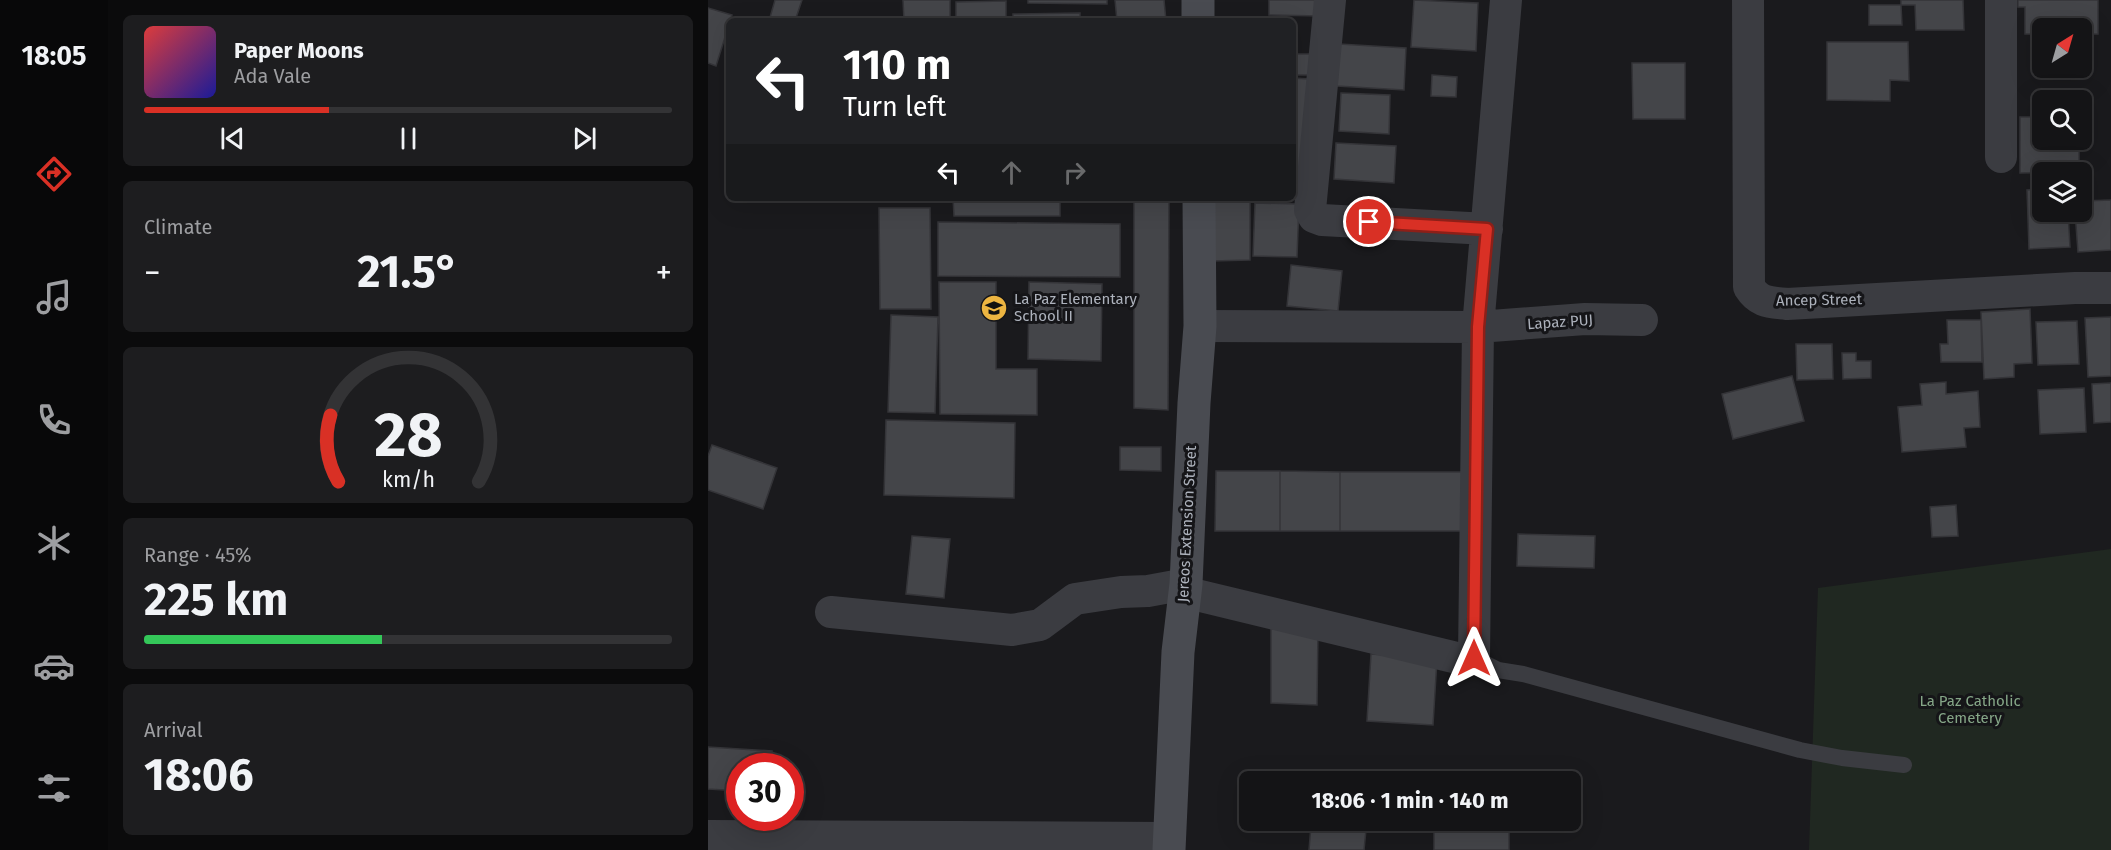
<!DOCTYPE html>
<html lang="en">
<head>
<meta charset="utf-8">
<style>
	body { margin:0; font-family:"Fira Sans",sans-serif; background:#1d1d1f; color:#f1f3f6; height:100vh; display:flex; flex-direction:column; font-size:22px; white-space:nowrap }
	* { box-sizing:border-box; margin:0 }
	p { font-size:20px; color:#9d9ea1 }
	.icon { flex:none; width:33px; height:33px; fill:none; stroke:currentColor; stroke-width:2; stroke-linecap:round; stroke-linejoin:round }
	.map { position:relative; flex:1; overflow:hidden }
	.sheet { display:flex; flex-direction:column; gap:15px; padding:15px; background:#0b0b0c; width:600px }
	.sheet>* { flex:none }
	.guide { position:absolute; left:18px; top:18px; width:570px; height:183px; border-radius:9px; box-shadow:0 6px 24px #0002,0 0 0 2px #333335; background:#202124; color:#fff; overflow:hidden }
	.needle { width:39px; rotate:37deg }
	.tools { position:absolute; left:1324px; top:18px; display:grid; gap:12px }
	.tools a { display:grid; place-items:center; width:60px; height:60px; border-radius:9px; background:#141416; box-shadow:0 6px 24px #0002,0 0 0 2px #333335; font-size:30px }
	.speed { position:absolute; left:18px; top:753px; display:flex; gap:12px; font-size:30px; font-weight:700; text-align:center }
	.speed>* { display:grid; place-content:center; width:78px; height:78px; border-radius:50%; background:#141416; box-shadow:0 6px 24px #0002,0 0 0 2px #333335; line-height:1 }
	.speed .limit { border:9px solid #d22; background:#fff; color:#111 }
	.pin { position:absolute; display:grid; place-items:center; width:51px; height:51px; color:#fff; margin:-26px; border:3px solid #fff; border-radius:50%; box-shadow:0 2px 6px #0007 }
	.me { position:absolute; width:66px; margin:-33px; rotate:0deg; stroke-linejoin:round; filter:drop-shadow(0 0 4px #0008) }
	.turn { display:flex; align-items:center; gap:21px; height:126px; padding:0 18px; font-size:27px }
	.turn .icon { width:78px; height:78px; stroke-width:2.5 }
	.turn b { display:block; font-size:42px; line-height:51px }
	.lanes { display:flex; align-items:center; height:57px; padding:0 18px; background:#0003; justify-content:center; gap:30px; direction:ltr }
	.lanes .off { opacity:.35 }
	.big { font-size:45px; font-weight:700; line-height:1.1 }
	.sheet .tile { flex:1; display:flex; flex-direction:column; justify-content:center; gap:9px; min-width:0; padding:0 21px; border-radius:9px; background:#1d1d1f }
	.sheet .dial { align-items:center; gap:0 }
	.dial svg { height:156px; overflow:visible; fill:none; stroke:#333335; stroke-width:7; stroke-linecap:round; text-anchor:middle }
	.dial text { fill:#f1f3f6; stroke:none }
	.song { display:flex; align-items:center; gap:18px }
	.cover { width:72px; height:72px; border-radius:9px; background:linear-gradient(135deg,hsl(0 70% 55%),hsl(240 70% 35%)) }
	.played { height:6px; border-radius:3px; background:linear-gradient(90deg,#d93025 35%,#333335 35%) }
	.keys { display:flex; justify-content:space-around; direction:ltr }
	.heat { display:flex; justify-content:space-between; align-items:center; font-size:33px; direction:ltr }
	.charge { height:9px; border-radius:4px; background:linear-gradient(90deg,#34c759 45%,#333335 0) }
	.trip { position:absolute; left:531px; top:771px; width:342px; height:60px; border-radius:9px; background:#141416; box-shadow:0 6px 24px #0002,0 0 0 2px #333335; font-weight:700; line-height:60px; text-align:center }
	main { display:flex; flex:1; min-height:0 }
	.dock { display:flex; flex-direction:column; width:108px; justify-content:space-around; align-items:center; background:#080809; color:#9d9ea1 }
	.dock .icon { width:42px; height:42px }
	.dock .active { color:#d93025 }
	.dock b { font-size:27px; color:#f1f3f6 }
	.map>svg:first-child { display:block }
	.green { fill:#202821 }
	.building { fill:#444549; stroke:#343438; stroke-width:1.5 }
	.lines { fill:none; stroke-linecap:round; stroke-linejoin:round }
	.lane { stroke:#3b3c41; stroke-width:16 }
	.street { stroke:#3b3c41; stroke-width:32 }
	.secondary { stroke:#494b51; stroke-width:33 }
	.route-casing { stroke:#8d1f18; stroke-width:15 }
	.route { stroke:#d93025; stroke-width:10 }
	.labels { text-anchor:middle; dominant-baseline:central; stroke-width:6; stroke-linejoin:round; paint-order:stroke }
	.poi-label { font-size:15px; fill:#adb2bc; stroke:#151518; text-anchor:start }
	.street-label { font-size:15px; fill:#adb2bc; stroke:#151518 }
	.park-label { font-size:15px; fill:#85a687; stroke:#151518 }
</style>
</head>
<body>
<main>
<nav class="dock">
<b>18:05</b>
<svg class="icon active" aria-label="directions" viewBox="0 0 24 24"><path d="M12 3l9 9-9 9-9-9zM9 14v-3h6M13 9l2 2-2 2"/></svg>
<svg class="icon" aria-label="music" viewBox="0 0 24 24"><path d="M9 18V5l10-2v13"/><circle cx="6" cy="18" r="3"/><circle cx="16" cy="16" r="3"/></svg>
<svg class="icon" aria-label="phone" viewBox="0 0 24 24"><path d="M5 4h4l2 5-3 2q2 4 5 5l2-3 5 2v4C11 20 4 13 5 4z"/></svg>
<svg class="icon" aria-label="climate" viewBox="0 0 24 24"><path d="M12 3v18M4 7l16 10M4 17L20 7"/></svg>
<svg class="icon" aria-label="car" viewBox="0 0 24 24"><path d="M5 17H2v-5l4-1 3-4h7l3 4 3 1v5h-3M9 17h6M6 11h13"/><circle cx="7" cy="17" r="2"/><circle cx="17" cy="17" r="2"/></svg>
<svg class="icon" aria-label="filters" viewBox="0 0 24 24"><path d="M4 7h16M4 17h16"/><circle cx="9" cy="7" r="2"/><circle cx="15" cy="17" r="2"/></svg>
</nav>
<section class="sheet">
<div class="tile">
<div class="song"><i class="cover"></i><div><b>Paper Moons</b><p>Ada Vale</p></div></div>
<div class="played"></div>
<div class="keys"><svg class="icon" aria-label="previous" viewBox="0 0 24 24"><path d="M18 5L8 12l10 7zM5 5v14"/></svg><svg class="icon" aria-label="pause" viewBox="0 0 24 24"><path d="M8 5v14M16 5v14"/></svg><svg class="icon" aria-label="next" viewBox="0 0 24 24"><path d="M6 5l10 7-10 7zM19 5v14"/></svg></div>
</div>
<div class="tile"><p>Climate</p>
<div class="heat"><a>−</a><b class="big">21.5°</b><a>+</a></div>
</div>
<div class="tile dial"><svg viewBox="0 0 100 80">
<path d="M14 69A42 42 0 1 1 86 69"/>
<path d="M14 69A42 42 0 0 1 10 35" stroke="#d93025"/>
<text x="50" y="56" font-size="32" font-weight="700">28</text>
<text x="50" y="72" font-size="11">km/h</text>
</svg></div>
<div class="tile"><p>Range · 45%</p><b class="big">225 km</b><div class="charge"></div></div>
<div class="tile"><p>Arrival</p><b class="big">18:06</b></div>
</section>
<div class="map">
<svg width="1403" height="850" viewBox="0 0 1403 850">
	<rect width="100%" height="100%" fill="#1a1a1d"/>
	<path class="green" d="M1403,549V850H1101L1110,588Z"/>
	<path class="building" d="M67,0H94L87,21H61Z
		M195,0H242V21H196Z
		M320,0H399V4L320,3Z
		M407,0H456L458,21H409Z
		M561,0H613L612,16L561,15Z
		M706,0L770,3L768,51L703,47Z
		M1193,0H1255L1256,30H1208L1207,5H1193Z
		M1310,0H1390V34H1374V28H1335V34H1317V7H1310Z
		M298,1V21H248V2Z
		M1161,5H1193L1194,25H1161Z
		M0,8L24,15L8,66L0,63Z
		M372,13V21H305V14Z
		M504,17L556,21H504Z
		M1119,42H1200L1201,81L1182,80V101L1119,100Z
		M631,44L698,48L696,90L629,86Z
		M585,54H602V75H585Z
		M924,63H977V119H925Z
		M724,75L749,77L748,97L723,96Z
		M585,78L601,79L596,200L562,198H585Z
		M633,93L682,95L681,134L631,131Z
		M1312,117H1335V140H1371V172L1312,173Z
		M628,143L688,146L686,183L626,179Z
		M1335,189V212H1360L1362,247L1321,249L1319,190Z
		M245,198H352V216H246Z
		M426,198H461L460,410L426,408Z
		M503,198H542V260L504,261Z
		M1403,200V250L1370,252L1367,212H1374V201Z
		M547,203L591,204L589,257L545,256Z
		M171,208H222L223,309H172Z
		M230,222L412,224V277L230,276Z
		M583,265L634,271L630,311L579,306Z
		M231,282H288V369H329V415L232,414Z
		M321,282L394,284L393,361L320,359Z
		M1322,309L1324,363L1306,364V377L1276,379L1273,312Z
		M183,315L230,317L227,413L180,412Z
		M1403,317V376L1380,377L1377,318Z
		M1239,320H1273L1274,362H1233L1232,344H1240Z
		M1369,321L1371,364L1330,365L1328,322Z
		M1088,344H1124L1125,379L1089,380Z
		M1134,353H1148V361H1163V378L1135,379Z
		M1084,376L1096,421L1025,439L1014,394Z
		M1238,382V394L1270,391L1272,427L1256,428L1258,447L1194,452L1190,407L1214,405L1212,384Z
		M1403,383V422L1386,423L1384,384Z
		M1376,388L1378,432L1332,434L1330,390Z
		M178,420L307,423L306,498L176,495Z
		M4,445L69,468L55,509L0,490V456Z
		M412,447H453V471L412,470Z
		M508,471H572V531H507Z
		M572,471L632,472V531H572Z
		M632,472H754V531H632Z
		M1248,505L1250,536L1224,537L1222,507Z
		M810,534L887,536L886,568L809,566Z
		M204,536L242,539L236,598L198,594Z
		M563,629H610L609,705L563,703Z
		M663,654L729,659L725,725L659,721Z
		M0,747L64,751V766H32V791L0,789Z
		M666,779L720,781L666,782Z
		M663,820H716L715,830L663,827Z
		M603,825L658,830L656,850H601Z
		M726,830H801V850H726Z"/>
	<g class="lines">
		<path class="lane" d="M766,658L790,670L815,674L1092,750L1134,758L1196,765"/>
		<path class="street" d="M622,0L602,210L606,217L614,220L779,229
			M1040,0L1041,287C1051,303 1062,302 1079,304L1367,288H1403
			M1293,0V157
			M492,326L770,327L877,319L934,320
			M476,592L749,658L758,660L766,658L770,327L798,0
			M123,612L304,630L332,625L367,599L413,592L440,591L478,584
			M0,836L461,838"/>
		<path class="secondary" d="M490,0V21
			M461,850L470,652L478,584L486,403L492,326L491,198"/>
	</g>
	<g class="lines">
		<defs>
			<path id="route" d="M661,222L779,229L770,327L766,658"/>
		</defs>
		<use href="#route" class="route-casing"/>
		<use href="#route" class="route"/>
	</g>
	<defs>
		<symbol id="school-disc" viewBox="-11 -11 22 22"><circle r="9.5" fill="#edb541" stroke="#151518"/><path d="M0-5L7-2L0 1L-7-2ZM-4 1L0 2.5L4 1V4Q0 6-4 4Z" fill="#111"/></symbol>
	</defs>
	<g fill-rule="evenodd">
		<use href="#school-disc" x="271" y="293" width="30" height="30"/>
	</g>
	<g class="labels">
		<g class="poi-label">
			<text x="306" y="299">La Paz Elementary<tspan x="306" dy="17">School II</tspan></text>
		</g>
		<g class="street-label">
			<text transform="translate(1111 300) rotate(-1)">Ancep Street</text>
			<text transform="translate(852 322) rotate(-4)">Lapaz PUJ</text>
			<text transform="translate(479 524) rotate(-87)">Jereos Extension Street</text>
		</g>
		<g class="park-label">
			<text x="1262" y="701">La Paz Catholic<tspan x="1262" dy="17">Cemetery</tspan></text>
		</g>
	</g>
</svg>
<div class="tools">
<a><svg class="needle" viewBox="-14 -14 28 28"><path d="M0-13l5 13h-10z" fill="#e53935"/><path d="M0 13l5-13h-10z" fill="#9d9ea1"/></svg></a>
<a><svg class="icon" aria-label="search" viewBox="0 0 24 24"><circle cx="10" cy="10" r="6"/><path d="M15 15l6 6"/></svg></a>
<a><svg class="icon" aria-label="layers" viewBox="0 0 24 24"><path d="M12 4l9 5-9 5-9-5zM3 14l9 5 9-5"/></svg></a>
</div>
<div class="speed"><div class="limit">30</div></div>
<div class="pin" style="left:661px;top:222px;background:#d93025"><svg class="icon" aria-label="arrive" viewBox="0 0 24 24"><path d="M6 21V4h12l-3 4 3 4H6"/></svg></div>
<svg class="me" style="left:766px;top:658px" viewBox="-20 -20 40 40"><path d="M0-17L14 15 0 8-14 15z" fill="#d93025" stroke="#fff" stroke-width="4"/></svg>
<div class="trip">18:06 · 1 min · 140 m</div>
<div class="guide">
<div class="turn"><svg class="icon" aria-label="left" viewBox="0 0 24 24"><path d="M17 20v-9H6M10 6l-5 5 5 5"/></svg><div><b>110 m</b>Turn left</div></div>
<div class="lanes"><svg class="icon" aria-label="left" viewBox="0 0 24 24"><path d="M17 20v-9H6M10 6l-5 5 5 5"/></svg><svg class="icon off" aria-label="ahead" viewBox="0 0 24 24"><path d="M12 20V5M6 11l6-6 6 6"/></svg><svg class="icon off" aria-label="right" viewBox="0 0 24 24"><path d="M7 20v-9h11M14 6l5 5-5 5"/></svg></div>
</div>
</div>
</main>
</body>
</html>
